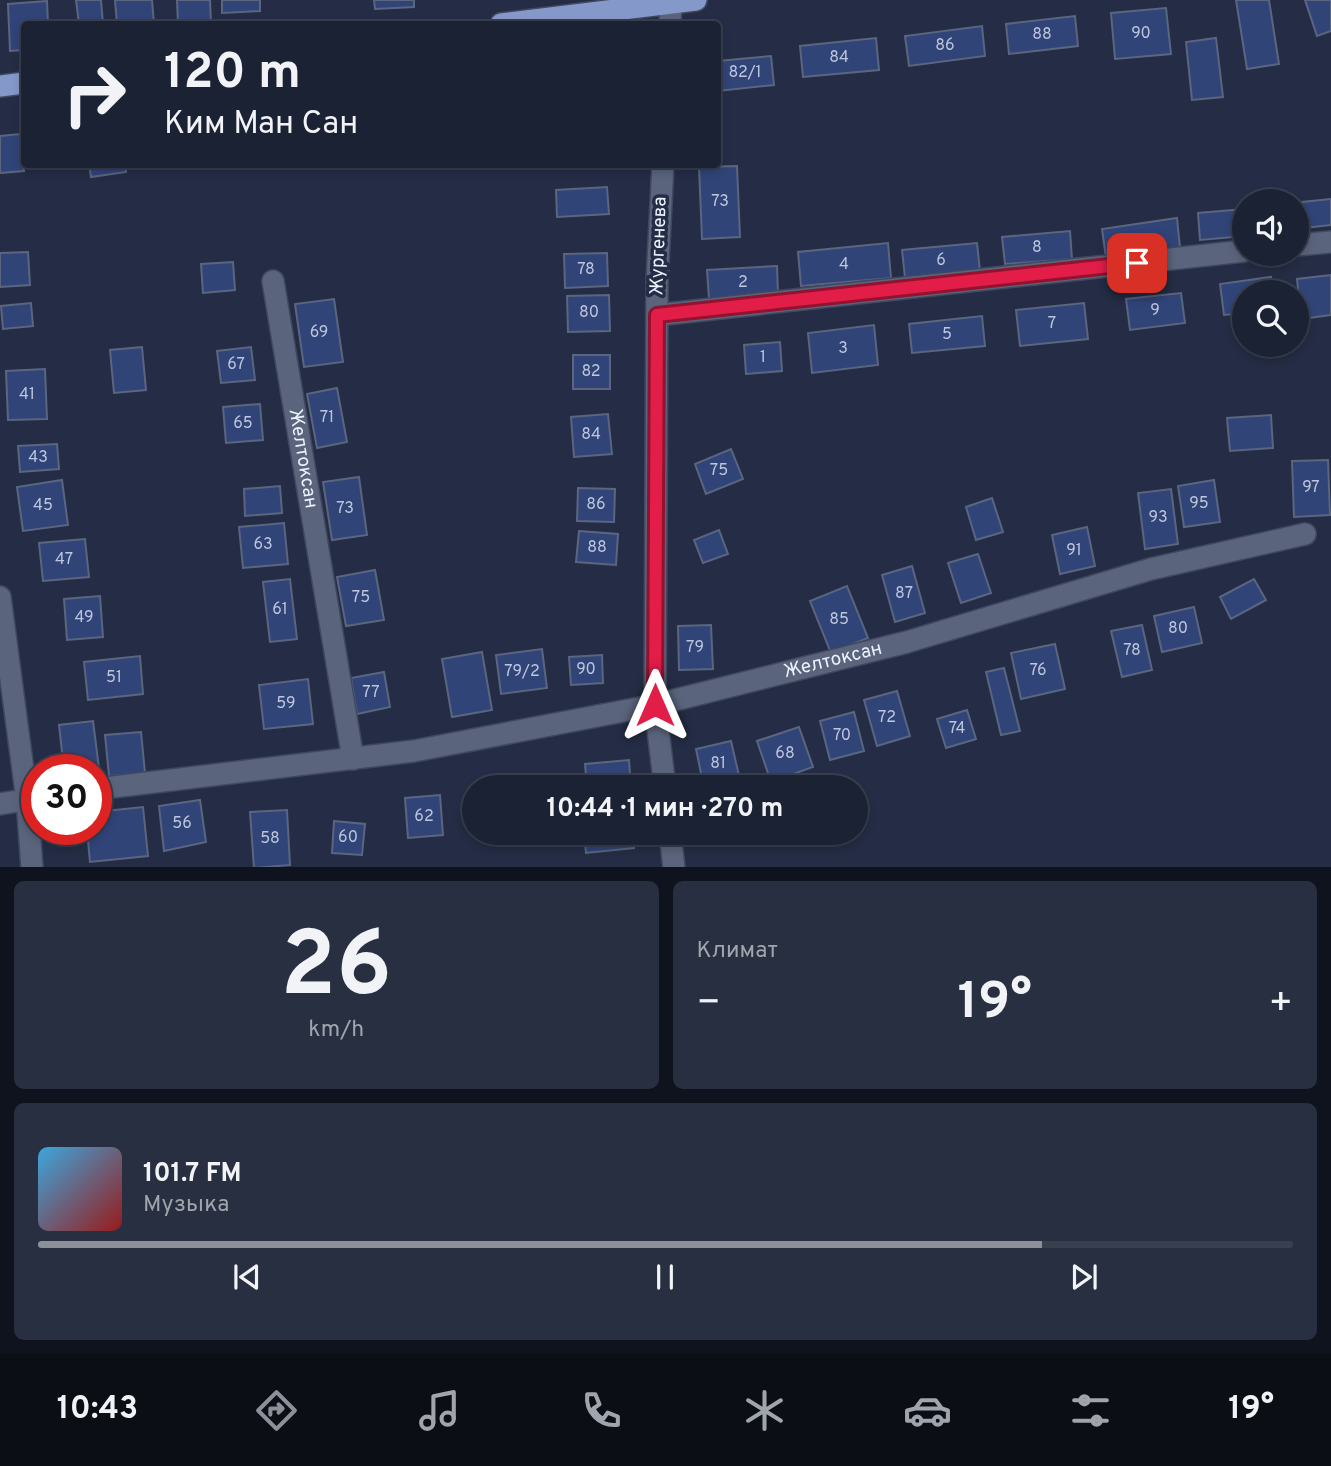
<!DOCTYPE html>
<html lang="ru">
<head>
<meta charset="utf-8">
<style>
	body { margin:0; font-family:Overpass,sans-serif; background:#282f40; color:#f1f3f6; height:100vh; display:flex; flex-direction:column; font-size:26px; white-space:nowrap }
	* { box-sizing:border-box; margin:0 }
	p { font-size:23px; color:#a0a4ac }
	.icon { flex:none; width:38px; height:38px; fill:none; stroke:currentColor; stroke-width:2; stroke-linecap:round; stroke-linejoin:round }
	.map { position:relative; height:867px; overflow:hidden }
	.side { display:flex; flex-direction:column; gap:14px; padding:14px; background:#0f131d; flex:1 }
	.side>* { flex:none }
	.banner { position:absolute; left:21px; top:21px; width:700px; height:147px; border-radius:7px; box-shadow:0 4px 10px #0003,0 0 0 2px #393f4f; background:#1b2234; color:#f1f3f6; overflow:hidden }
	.controls { position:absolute; left:1232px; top:189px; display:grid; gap:14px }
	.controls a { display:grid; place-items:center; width:77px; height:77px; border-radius:50%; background:#1b2234; box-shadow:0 4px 10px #0003,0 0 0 2px #393f4f; font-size:35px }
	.speed { position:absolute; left:21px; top:754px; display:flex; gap:14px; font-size:35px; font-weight:700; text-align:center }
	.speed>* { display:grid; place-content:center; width:91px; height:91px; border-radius:50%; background:#1b2234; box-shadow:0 4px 10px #0003,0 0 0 2px #393f4f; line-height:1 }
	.speed .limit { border:10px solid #d22; background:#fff; color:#111 }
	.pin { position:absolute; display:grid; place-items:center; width:60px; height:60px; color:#fff; margin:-30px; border-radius:14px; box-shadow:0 4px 10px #0006 }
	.me { position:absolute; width:77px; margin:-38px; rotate:0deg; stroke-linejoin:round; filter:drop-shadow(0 0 5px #0008) }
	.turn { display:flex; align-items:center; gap:24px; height:147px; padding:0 28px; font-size:32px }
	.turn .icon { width:91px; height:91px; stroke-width:2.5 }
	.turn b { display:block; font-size:49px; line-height:60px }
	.big { font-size:52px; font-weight:700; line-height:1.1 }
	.side .card { flex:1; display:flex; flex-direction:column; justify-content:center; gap:10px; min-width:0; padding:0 24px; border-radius:10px; background:#282f40 }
	.side .dial { align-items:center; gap:0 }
	.dial b { font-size:91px; line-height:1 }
	.song { display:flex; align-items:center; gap:21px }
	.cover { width:84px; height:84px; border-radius:10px; background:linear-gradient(135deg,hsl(200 70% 55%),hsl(0 70% 35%)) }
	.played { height:7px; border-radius:4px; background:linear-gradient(90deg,#8c9099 80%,#393f4f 80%) }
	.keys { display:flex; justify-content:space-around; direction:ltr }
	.heat { display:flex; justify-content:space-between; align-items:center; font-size:38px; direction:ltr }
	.side .tiles { flex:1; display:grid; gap:14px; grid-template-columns:1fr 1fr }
	.card:last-child { grid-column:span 2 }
	.trip { position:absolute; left:462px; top:775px; width:406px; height:70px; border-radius:35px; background:#1b2234; box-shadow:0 4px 10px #0003,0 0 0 2px #393f4f; font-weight:700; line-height:70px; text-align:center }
	.tabs { display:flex; height:112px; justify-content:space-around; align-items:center; background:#0b0e15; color:#a0a4ac }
	.tabs .icon { width:49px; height:49px }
	.tabs .on { color:#8c9099 }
	.tabs b { font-size:32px; color:#f1f3f6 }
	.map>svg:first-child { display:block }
	.building { fill:#314478; stroke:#5a6580; stroke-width:2 }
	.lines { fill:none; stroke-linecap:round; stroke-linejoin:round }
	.minor-casing { stroke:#40485f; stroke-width:24 }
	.major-casing { stroke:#40485f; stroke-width:24 }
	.minor { stroke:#5a647c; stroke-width:21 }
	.major { stroke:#8499ca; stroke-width:21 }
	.route-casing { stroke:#92132f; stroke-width:18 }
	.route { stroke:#e11d48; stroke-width:12 }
	.labels { text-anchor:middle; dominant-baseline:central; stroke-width:7; stroke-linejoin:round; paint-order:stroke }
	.number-label { font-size:16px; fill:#bdc6dc }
	.street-label { font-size:19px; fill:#ecf1fe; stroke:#242d45 }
</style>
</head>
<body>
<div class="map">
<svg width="1331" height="868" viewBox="0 0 1331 868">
	<rect width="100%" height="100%" fill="#242d45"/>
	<path class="building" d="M76,0H101L103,24H79Z
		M115,0H152L154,24H117Z
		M177,0H210L211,24H178Z
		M222,0H260V11L222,13Z
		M374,0H414V7L375,9Z
		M1236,0H1269L1279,64L1247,69Z
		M1305,0H1331V31L1317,36Z
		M47,1L48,24H24V50L10,51L8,4Z
		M1166,8L1171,54L1115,59L1111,13Z
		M1075,16L1078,46L1009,54L1006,24Z
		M982,26L985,56L909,66L905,36Z
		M876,38L879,70L803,77L800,46Z
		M1216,38L1223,97L1192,100L1186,42Z
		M771,56L774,85L718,91V61Z
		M20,134L24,171L0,173V136Z
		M89,164H125L126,172L91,177Z
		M199,164H236L237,166L199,168Z
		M737,166L740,237L702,239L699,167Z
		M607,187L609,214L557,217L556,190Z
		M1331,199V225L1305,228L1302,202Z
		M1244,209V236L1200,240L1198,213Z
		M1177,218L1180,248L1106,258L1102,229Z
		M1070,231L1072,259L1005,264L1002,237Z
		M888,243L891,278L801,286L798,252Z
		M977,243L980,271L905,278L902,250Z
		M28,252L30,285L0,287V253Z
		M607,253L608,286L565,288L564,254Z
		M233,262L235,290L203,293L201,264Z
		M777,266L778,295L709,299L707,270Z
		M1331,275V315L1301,319L1297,279Z
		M1271,277L1273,292H1244V313L1224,315L1220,284Z
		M1181,293L1185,323L1130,330L1126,299Z
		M609,295L610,331L568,332L567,296Z
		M334,299L343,362L304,367L295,304Z
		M31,303L33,326L3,329L1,306Z
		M1084,303L1088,339L1020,346L1016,310Z
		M982,316L985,346L912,353L909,324Z
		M874,325L878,365L812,373L808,333Z
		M780,342L782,371L746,374L744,345Z
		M142,347L146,390L114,393L110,350Z
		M251,347L255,380L221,383L217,351Z
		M573,355H610V389H573Z
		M45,369L47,419L8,420L6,371Z
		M337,388L347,442L317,448L307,394Z
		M260,404L263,440L226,443L223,407Z
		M608,414L612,454L574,457L571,417Z
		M1271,415L1273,448L1230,451L1227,418Z
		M57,444L59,469L20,472L18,446Z
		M731,449L743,479L706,494L695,464Z
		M1328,460L1330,515L1294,517L1292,461Z
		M359,477L367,535L332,540L323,482Z
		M62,480L68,525L23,531L17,487Z
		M1214,480L1220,522L1184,527L1178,486Z
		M280,486L282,513L245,516L244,489Z
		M578,488L615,489L614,522L577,521Z
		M1171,489L1178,544L1145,549L1138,493Z
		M992,498L1003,532L976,540L966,507Z
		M284,523L288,564L243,568L239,527Z
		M1087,527L1095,566L1060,574L1052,535Z
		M719,530L728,554L703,563L694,540Z
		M579,531L618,534L616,565L576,562Z
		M85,539L89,577L43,581L39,543Z
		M978,554L991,593L961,603L948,563Z
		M912,566L925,613L895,622L882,575Z
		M375,570L384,620L346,626L337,577Z
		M290,579L297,639L270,642L263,582Z
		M1254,579L1266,600L1231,619L1220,597Z
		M847,586L868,638L831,653L810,601Z
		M100,596L103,637L67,640L64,599Z
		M1194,607L1202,643L1162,652L1154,616Z
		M711,625L713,669L679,670L678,626Z
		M1142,625L1152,670L1122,677L1111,631Z
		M1055,644L1065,689L1021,699L1011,653Z
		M542,649L547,688L501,694L496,655Z
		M482,652L492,710L452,717L442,659Z
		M602,655L603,683L571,685L569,657Z
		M140,656L143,694L88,700L84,662Z
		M1004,668L1020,731L1001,735L986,672Z
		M384,672L390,707L357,714L351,678Z
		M308,679L313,724L264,729L259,685Z
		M897,691L910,736L877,746L864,700Z
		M967,710L976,739L946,748L937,719Z
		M854,712L864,751L830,760L820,721Z
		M93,721L99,768L64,770L59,725Z
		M799,727L813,767L771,782L757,741Z
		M141,732L145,773L109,776L105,735Z
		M731,741L740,780L704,788L696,749Z
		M629,760L631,788H587L585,764Z
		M440,795L443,835L408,838L405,798Z
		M200,800L206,842L164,851L159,806Z
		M143,807L148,856L90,862L87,830H96V812Z
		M287,810L290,865L254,868L250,812Z
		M334,821L365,824L362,855L332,853Z
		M584,833H633L634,848L586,853Z"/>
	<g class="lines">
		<defs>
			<g id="minor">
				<path d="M670,24L671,0"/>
				<path d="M663,164L657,282L655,705L665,788"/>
				<path d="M1297,245L1331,242"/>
				<path id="s1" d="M273,281L353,759"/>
				<path d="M657,315L1244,251"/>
				<path d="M0,597L27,800L32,868"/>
				<path id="s2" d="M96,789L414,751L655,705L907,642L1151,569L1305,534"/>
				<path d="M0,804L37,798"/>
				<path d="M670,833L674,868"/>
			</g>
			<path id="major" d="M501,24L696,0
				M0,86L24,83"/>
		</defs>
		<use href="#minor" class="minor-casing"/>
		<use href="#major" class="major-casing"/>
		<use href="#minor" class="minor"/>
		<use href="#major" class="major"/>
	</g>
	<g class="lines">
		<defs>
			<path id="route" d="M655,705L657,315L1137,263"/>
		</defs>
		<use href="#route" class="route-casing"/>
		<use href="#route" class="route"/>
	</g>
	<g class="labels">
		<g class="number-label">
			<text x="1141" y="34">90</text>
			<text x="1042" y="35">88</text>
			<text x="945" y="46">86</text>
			<text x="839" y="58">84</text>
			<text x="745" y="73">82/1</text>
			<text x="720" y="202">73</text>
			<text x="1037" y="248">8</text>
			<text x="941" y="261">6</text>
			<text x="844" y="265">4</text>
			<text x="586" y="270">78</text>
			<text x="743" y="283">2</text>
			<text x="1155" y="311">9</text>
			<text x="589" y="313">80</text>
			<text x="1052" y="324">7</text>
			<text x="319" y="333">69</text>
			<text x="947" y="335">5</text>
			<text x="843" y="349">3</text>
			<text x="763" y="358">1</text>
			<text x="236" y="365">67</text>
			<text x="591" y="372">82</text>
			<text x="27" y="395">41</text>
			<text x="327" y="418">71</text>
			<text x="243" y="424">65</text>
			<text x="591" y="435">84</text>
			<text x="38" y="458">43</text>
			<text x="719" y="471">75</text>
			<text x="1311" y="488">97</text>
			<text x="1199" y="504">95</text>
			<text x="596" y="505">86</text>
			<text x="43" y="506">45</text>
			<text x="345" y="509">73</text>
			<text x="1158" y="518">93</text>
			<text x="263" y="545">63</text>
			<text x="597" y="548">88</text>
			<text x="1074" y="551">91</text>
			<text x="64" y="560">47</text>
			<text x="904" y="594">87</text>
			<text x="361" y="598">75</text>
			<text x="280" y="610">61</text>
			<text x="84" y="618">49</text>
			<text x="839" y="620">85</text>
			<text x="1178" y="629">80</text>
			<text x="695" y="648">79</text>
			<text x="1132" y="651">78</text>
			<text x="586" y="670">90</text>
			<text x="1038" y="671">76</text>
			<text x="522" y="672">79/2</text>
			<text x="114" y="678">51</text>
			<text x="371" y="693">77</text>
			<text x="286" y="704">59</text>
			<text x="887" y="718">72</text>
			<text x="957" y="729">74</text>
			<text x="842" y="736">70</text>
			<text x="785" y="754">68</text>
			<text x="718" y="764">81</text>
			<text x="424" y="817">62</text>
			<text x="182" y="824">56</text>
			<text x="348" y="838">60</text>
			<text x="270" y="839">58</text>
		</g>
		<g class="street-label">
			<text transform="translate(659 246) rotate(-88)">Жургенева</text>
			<text stroke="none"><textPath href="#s1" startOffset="180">Желтоксан</textPath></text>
			<text stroke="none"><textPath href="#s2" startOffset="749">Желтоксан</textPath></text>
		</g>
	</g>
</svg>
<div class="controls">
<a><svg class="icon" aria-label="sound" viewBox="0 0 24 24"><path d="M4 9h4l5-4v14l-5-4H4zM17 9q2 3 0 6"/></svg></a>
<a><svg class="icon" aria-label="search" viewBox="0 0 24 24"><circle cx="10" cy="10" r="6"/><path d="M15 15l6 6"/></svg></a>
</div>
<div class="speed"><div class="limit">30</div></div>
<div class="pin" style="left:1137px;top:263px;background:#d93025"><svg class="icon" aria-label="arrive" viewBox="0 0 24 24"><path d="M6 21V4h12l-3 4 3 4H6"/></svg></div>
<svg class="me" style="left:655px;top:705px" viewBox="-20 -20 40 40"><path d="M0-17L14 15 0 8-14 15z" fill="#e11d48" stroke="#fff" stroke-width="4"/></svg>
<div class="trip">10:44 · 1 мин · 270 m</div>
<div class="banner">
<div class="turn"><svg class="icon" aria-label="right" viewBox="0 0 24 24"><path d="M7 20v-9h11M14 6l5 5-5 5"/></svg><div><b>120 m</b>Ким Ман Сан</div></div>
</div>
</div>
<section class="side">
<div class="tiles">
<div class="card dial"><b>26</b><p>km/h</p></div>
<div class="card"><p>Климат</p>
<div class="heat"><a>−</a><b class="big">19°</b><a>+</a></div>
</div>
<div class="card">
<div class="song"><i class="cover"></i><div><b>101.7 FM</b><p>Музыка</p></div></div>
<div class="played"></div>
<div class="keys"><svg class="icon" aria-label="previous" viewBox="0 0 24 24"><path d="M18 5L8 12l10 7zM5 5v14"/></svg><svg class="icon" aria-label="pause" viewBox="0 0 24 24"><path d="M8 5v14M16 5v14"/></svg><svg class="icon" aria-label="next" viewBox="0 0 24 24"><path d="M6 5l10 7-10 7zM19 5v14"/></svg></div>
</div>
</div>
</section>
<nav class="tabs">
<b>10:43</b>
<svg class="icon on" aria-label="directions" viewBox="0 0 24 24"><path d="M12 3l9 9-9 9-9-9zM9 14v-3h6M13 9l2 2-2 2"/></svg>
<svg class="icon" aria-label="music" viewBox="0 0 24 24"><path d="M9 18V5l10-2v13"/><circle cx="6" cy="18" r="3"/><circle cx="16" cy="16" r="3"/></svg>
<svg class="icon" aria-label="phone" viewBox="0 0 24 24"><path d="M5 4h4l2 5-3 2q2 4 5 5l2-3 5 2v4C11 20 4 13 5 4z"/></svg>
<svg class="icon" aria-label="climate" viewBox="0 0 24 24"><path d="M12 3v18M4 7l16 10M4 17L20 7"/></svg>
<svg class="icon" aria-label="car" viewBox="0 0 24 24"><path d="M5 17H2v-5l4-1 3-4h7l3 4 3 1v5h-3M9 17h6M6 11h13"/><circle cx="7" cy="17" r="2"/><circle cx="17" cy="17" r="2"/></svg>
<svg class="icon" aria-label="filters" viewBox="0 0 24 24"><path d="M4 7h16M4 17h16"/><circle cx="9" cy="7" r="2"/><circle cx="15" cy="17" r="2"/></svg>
<b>19°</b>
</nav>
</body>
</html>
